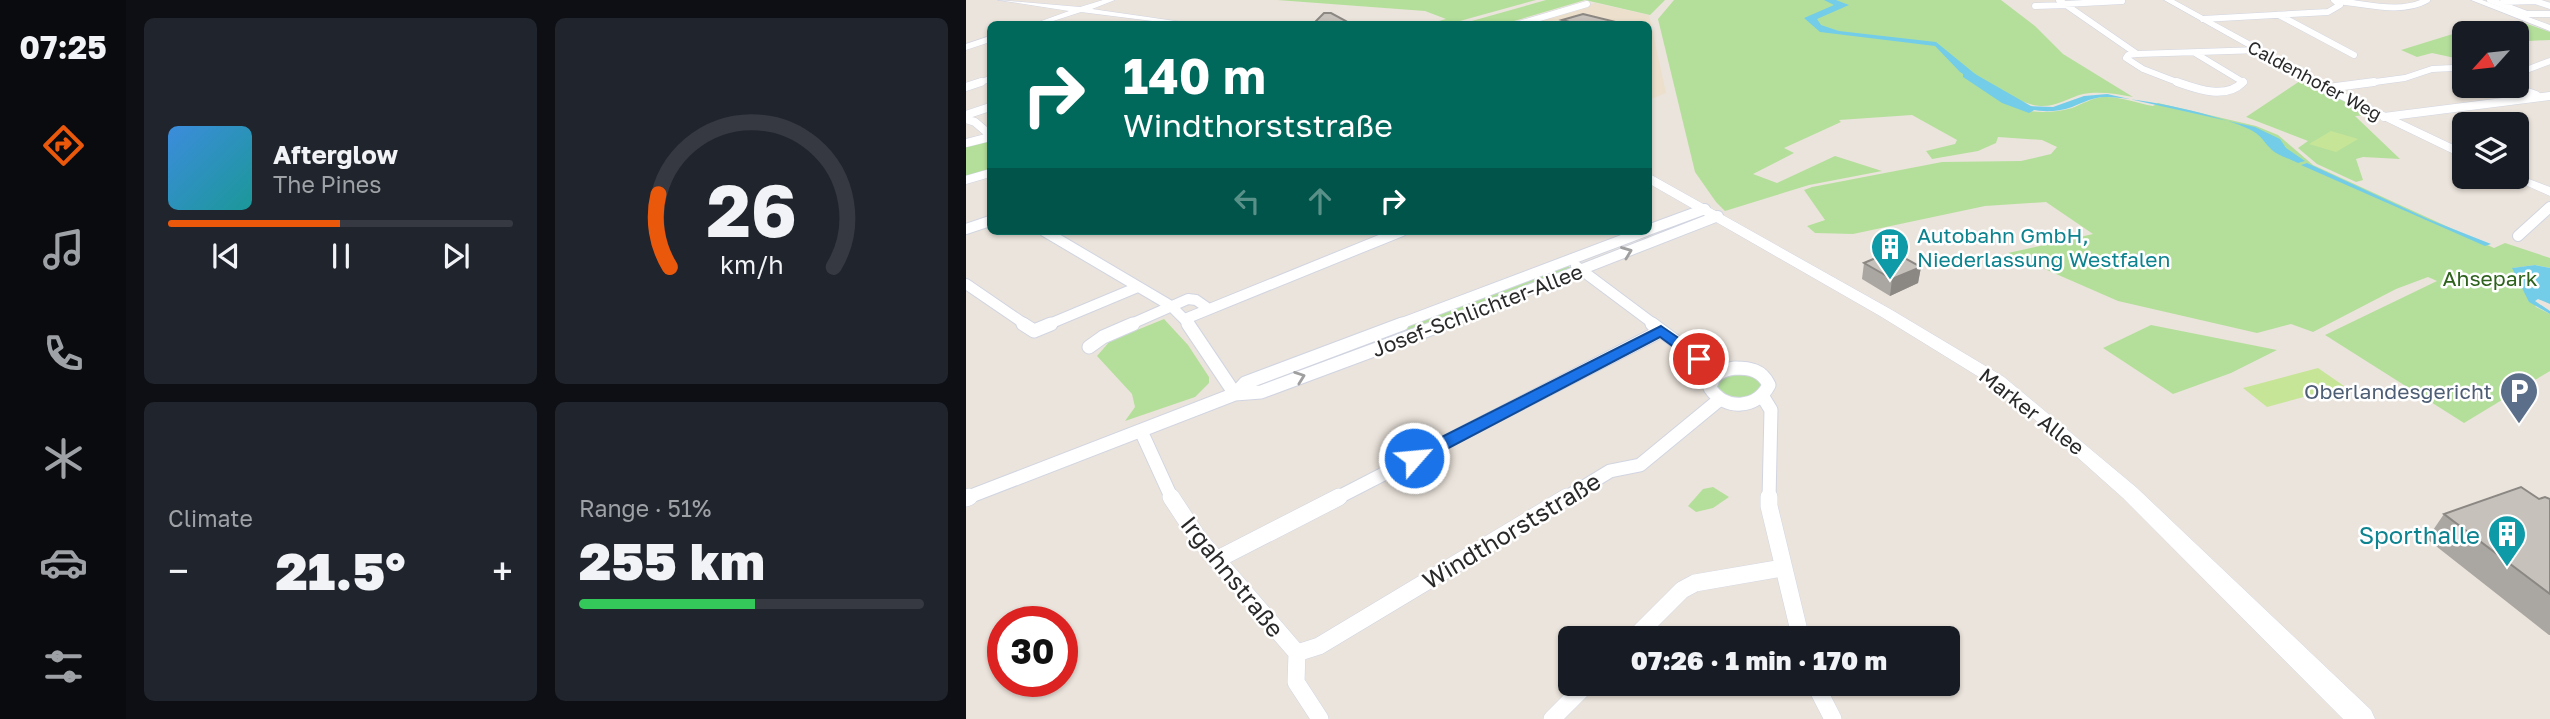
<!DOCTYPE html>
<html lang="en">
<head>
<meta charset="utf-8">
<style>
	body { margin:0; font-family:"Golos Text",sans-serif; background:#20242c; color:#f1f3f6; height:100vh; display:flex; flex-direction:column; font-size:26px; white-space:nowrap }
	* { box-sizing:border-box; margin:0 }
	p { font-size:23px; color:#9ea1a6 }
	.icon { flex:none; width:38px; height:38px; fill:none; stroke:currentColor; stroke-width:2; stroke-linecap:round; stroke-linejoin:round }
	.map { position:relative; flex:1; overflow:hidden }
	.sheet { display:flex; flex-direction:column; gap:18px; padding:18px; background:#0d0f14; width:840px }
	.sheet>* { flex:none }
	.guide { position:absolute; left:21px; top:21px; width:665px; height:214px; border-radius:10px; box-shadow:0 2px 5px #0004; background:#00695c; color:#fff; overflow:hidden }
	.needle { width:46px; rotate:243deg }
	.fabs { position:absolute; left:1486px; top:21px; display:grid; gap:14px }
	.fabs a { display:grid; place-items:center; width:77px; height:77px; border-radius:10px; background:#171b24; box-shadow:0 2px 5px #0004; font-size:35px }
	.speed { position:absolute; left:21px; top:606px; display:flex; gap:14px; font-size:35px; font-weight:700; text-align:center }
	.speed>* { display:grid; place-content:center; width:91px; height:91px; border-radius:50%; background:#171b24; box-shadow:0 2px 5px #0004; line-height:1 }
	.speed .limit { border:10px solid #d22; background:#fff; color:#111 }
	.pin { position:absolute; display:grid; place-items:center; width:60px; height:60px; color:#fff; margin:-30px; border:4px solid #fff; border-radius:50%; box-shadow:0 2px 7px #0007 }
	.me { position:absolute; width:77px; margin:-38px; rotate:63deg; stroke-linejoin:round; filter:drop-shadow(0 0 5px #0008) }
	.turn { display:flex; align-items:center; gap:24px; height:147px; padding:0 21px; font-size:32px }
	.turn .icon { width:91px; height:91px; stroke-width:2.5 }
	.turn b { display:block; font-size:49px; line-height:60px }
	.lanes { display:flex; align-items:center; height:66px; padding:0 21px; background:#0003; justify-content:center; gap:35px; direction:ltr }
	.lanes .off { opacity:.35 }
	.big { font-size:52px; font-weight:800; line-height:1.1 }
	.sheet .tile { flex:1; display:flex; flex-direction:column; justify-content:center; gap:10px; min-width:0; padding:0 24px; border-radius:10px; background:#20242c }
	.sheet .dial { align-items:center; gap:0 }
	.dial svg { height:182px; overflow:visible; fill:none; stroke:#363941; stroke-width:7; stroke-linecap:round; text-anchor:middle }
	.dial text { fill:#f1f3f6; stroke:none }
	.song { display:flex; align-items:center; gap:21px }
	.cover { width:84px; height:84px; border-radius:10px; background:linear-gradient(135deg,hsl(210 70% 55%),hsl(180 70% 35%)) }
	.played { height:7px; border-radius:4px; background:linear-gradient(90deg,#ea580c 50%,#363941 50%) }
	.keys { display:flex; justify-content:space-around; direction:ltr }
	.heat { display:flex; justify-content:space-between; align-items:center; font-size:38px; direction:ltr }
	.charge { height:10px; border-radius:5px; background:linear-gradient(90deg,#34c759 51%,#363941 0) }
	.sheet .tiles { flex:1; display:grid; gap:18px; grid-template-columns:repeat(2,1fr) }
	.trip { position:absolute; left:592px; top:626px; width:402px; height:70px; border-radius:10px; background:#171b24; box-shadow:0 2px 5px #0004; font-weight:800; line-height:70px; text-align:center }
	main { display:flex; flex:1; min-height:0 }
	.menu { display:flex; flex-direction:column; width:126px; justify-content:space-around; align-items:center; background:#090b0e; color:#9ea1a6 }
	.menu .icon { width:49px; height:49px }
	.menu .active { color:#ea580c }
	.menu b { font-size:32px; color:#f1f3f6 }
	.map>svg:first-child { display:block }
	.education { fill:#ece0cc }
	.green { fill:#b4df9b }
	.pitch { fill:#c7e597 }
	.water { fill:#73cde8 }
	.lines { fill:none; stroke-linecap:round; stroke-linejoin:round }
	.river { fill:#73cde8; fill-rule:evenodd }
	.street-far4-casing { stroke:#d1d5e1; stroke-width:7 }
	.street-far3-casing { stroke:#d1d5e1; stroke-width:9 }
	.street-far2-casing { stroke:#d1d5e1; stroke-width:12 }
	.street-far1-casing { stroke:#d1d5e1; stroke-width:15 }
	.street-casing { stroke:#d1d5e1; stroke-width:18 }
	.secondary-casing { stroke:#d1d5e1; stroke-width:1 }
	.street-far4 { stroke:#fff; stroke-width:6 }
	.street-far3 { stroke:#fff; stroke-width:8 }
	.street-far2 { stroke:#fff; stroke-width:10 }
	.street-far1 { stroke:#fff; stroke-width:13 }
	.street { stroke:#fff; stroke-width:17 }
	.secondary { fill:#fff; fill-rule:evenodd }
	.wall { fill:#aaa6a1 }
	.shaded-wall { fill:#8b8783 }
	.building { fill:#c6c1bb; stroke:#8b8783; stroke-width:2 }
	.oneway { stroke:#9f9f9f }
	.route { fill:#1a73e8; stroke:#114b97; stroke-width:2 }
	.labels { text-anchor:middle; dominant-baseline:central; stroke-width:5; stroke-linejoin:round; paint-order:stroke }
	.far-street-label { font-size:18px; fill:#292929; stroke:#fff }
	.culture-label { font-size:21px; fill:#0d838f; stroke:#fff; text-anchor:start }
	.park-label { font-size:21px; fill:#2e621d; stroke:#fff }
	.street-label { font-size:21px; fill:#292929; stroke:#fff }
	.service-label { font-size:21px; fill:#4e5e75; stroke:#fff; text-anchor:end }
	.near-street-label { font-size:24px; fill:#292929; stroke:#fff }
	.near-culture-label { font-size:24px; fill:#0d838f; stroke:#fff; text-anchor:end }
</style>
</head>
<body>
<main>
<nav class="menu">
<b>07:25</b>
<svg class="icon active" aria-label="directions" viewBox="0 0 24 24"><path d="M12 3l9 9-9 9-9-9zM9 14v-3h6M13 9l2 2-2 2"/></svg>
<svg class="icon" aria-label="music" viewBox="0 0 24 24"><path d="M9 18V5l10-2v13"/><circle cx="6" cy="18" r="3"/><circle cx="16" cy="16" r="3"/></svg>
<svg class="icon" aria-label="phone" viewBox="0 0 24 24"><path d="M5 4h4l2 5-3 2q2 4 5 5l2-3 5 2v4C11 20 4 13 5 4z"/></svg>
<svg class="icon" aria-label="climate" viewBox="0 0 24 24"><path d="M12 3v18M4 7l16 10M4 17L20 7"/></svg>
<svg class="icon" aria-label="car" viewBox="0 0 24 24"><path d="M5 17H2v-5l4-1 3-4h7l3 4 3 1v5h-3M9 17h6M6 11h13"/><circle cx="7" cy="17" r="2"/><circle cx="17" cy="17" r="2"/></svg>
<svg class="icon" aria-label="filters" viewBox="0 0 24 24"><path d="M4 7h16M4 17h16"/><circle cx="9" cy="7" r="2"/><circle cx="15" cy="17" r="2"/></svg>
</nav>
<section class="sheet">
<div class="tiles">
<div class="tile">
<div class="song"><i class="cover"></i><div><b>Afterglow</b><p>The Pines</p></div></div>
<div class="played"></div>
<div class="keys"><svg class="icon" aria-label="previous" viewBox="0 0 24 24"><path d="M18 5L8 12l10 7zM5 5v14"/></svg><svg class="icon" aria-label="pause" viewBox="0 0 24 24"><path d="M8 5v14M16 5v14"/></svg><svg class="icon" aria-label="next" viewBox="0 0 24 24"><path d="M6 5l10 7-10 7zM19 5v14"/></svg></div>
</div>
<div class="tile dial"><svg viewBox="0 0 100 80">
<path d="M14 69A42 42 0 1 1 86 69"/>
<path d="M14 69A42 42 0 0 1 9 37" stroke="#ea580c"/>
<text x="50" y="56" font-size="32" font-weight="700">26</text>
<text x="50" y="72" font-size="11">km/h</text>
</svg></div>
<div class="tile"><p>Climate</p>
<div class="heat"><a>−</a><b class="big">21.5°</b><a>+</a></div>
</div>
<div class="tile"><p>Range · 51%</p><b class="big">255 km</b><div class="charge"></div></div>
</div>
</section>
<div class="map">
<svg width="1584" height="719" viewBox="0 0 1584 719">
	<rect width="100%" height="100%" fill="#ebe4dc"/>
	<path class="education" d="M629,3L683,15L700,93L683,100L682,24H558Z"/>
	<path class="green" d="M311,0H570L483,24H462L480,19L459,11Z
		M580,0H699L684,15L619,0L538,24H495Z
		M708,0H1035L1069,26L1097,54L1167,97C1151,94 1133,91 1117,94C1102,98 1090,107 1074,106C1059,105 1047,95 1032,97C1052,114 1081,115 1106,108C1116,104 1126,98 1137,97C1153,96 1171,103 1187,106L1192,103L1290,126L1312,135L1347,165L1528,248L1539,243L1584,258V268L1569,265L1547,268L1570,307L1584,314V371L1498,423L1359,335L1471,281L1462,277L1430,289L1347,332L1325,324L1291,333L1152,301L1042,253L1127,234L1080,202L1019,206L887,234L849,233L841,226L859,220L838,190L846,187L976,162L1055,161L1085,154L1091,147L1076,140L1032,137L1030,143L1012,151L966,159L960,151L989,144L991,140L946,115L873,120L875,122L818,148L828,153L787,174L811,183L869,156L916,171L843,185L759,211L750,202L729,172L692,19Z
		M1553,21L1584,32V40L1562,41L1551,36L1550,33H1498V60L1466,53L1451,57L1435,50L1519,24Z
		M1337,79L1404,115L1389,116L1434,159L1397,157L1390,159L1397,180L1390,182L1351,164L1332,148L1342,141L1280,117Z
		M24,138V173L0,179V144Z
		M602,266L606,269L286,391L288,383Z
		M198,319L222,345L243,377V383L229,397L159,421L169,407L166,394L131,356L144,341Z
		M1185,325L1311,350L1265,373L1207,394L1137,348Z
		M759,374H788L796,386L781,400L755,396L749,384Z
		M747,487L763,497L747,508L730,512L722,506L737,489Z"/>
	<path class="pitch" d="M1365,131L1392,139L1370,152L1343,144Z
		M1352,368L1378,386L1301,407L1277,388Z"/>
	<path class="water" d="M858,0H870L883,5L851,19L855,25L873,31L970,42L1030,91L1023,92L994,72L969,46L854,32L838,18L868,5Z
		M1141,94L1289,127L1314,139L1320,148L1339,161L1332,163C1324,159 1310,155 1304,148C1296,140 1297,137 1285,130C1252,114 1179,99 1142,97C1129,96 1118,102 1106,107C1080,116 1056,110 1033,97L1040,96L1062,106L1087,107L1118,96Z
		M1341,163L1462,219L1525,244L1519,246L1335,165Z
		M1569,265L1584,268V304L1572,299L1569,301L1584,311V314L1563,302L1546,268Z"/>
	<g class="lines">
		<path class="river" d="M1002,70L1070,109L1063,113L1036,103L997,77V71Z"/>
		<defs>
			<path id="street-far4" d="M1093,0L1171,54L1294,50
				M1524,0L1561,14H1584
				M1370,1C1398,3 1435,15 1461,0
				M1537,2L1569,1L1584,6
				M1099,4L1156,1
				M1069,6L1101,5
				M1313,15L1388,55
				M1237,19L1362,12L1374,5L1368,0
				M553,24L621,4
				M1229,53L1277,82L1276,84
				M1171,54L1162,55L1160,58L1177,69L1216,84
				M1550,74L1584,61
				M9,84L24,79
				M1394,84L1439,78L1466,69L1487,68"/>
			<path id="street-far3" d="M1211,82C1231,89 1260,100 1277,82
				M1544,86L1570,95
				M0,87L15,82
				M1362,88L1408,82
				M0,115L24,107
				M1418,117L1584,96
				M0,119L9,122L24,135
				M0,143L24,137
				M0,180L24,173"/>
			<path id="street-far2" d="M0,229L24,221
				M682,230L739,209
				M78,231L205,306L224,325
				M1552,236L1584,207
				M610,266L689,325
				M0,284L60,325
				M219,319L436,231
				M81,325L172,287
				M163,325L222,299L230,300L243,309
				M431,325L680,231
				M473,325L752,216"/>
			<path id="street-far1" d="M57,324L68,331L85,324
				M222,324L269,394
				M686,324L752,373
				M123,347L137,337L167,324
				M769,368C784,368 796,370 803,385C791,409 759,411 744,388C747,374 756,370 769,368Z
				M269,394L279,383L436,324
				M797,397L805,410L803,499
				M175,431L206,499
				M0,498L269,394L295,392L478,324
				M369,499L695,331
				M598,499L644,471L674,465L753,400"/>
			<path id="street" d="M205,497L232,538L331,653L330,682L354,719
				M803,497V506L835,639
				M0,498L3,497
				M250,560L373,497
				M667,639L716,590L729,583L816,568
				M331,653L353,646L601,497
				M849,684L867,719
				M586,719L621,684"/>
			<path id="secondary" d="M32,0L114,7L137,0H149L126,9L230,24H210L115,12L78,24H67L103,11Z
				M1198,0H1208L1382,95L1498,150V159L1374,99Z
				M1505,0H1516L1584,25V31Z
				M24,36V42L0,50V44Z
				M682,173L926,310L1038,377L1171,488L1405,710L1409,719H1377L1157,498L1073,423L1026,385L914,316L682,183Z
				M1550,174L1584,187V196L1542,177H1550Z"/>
		</defs>
		<use href="#street-far4" class="street-far4-casing"/>
		<use href="#street-far3" class="street-far3-casing"/>
		<use href="#street-far2" class="street-far2-casing"/>
		<use href="#street-far1" class="street-far1-casing"/>
		<use href="#street" class="street-casing"/>
		<use href="#secondary" class="secondary-casing"/>
		<use href="#street-far4" class="street-far4"/>
		<use href="#street-far3" class="street-far3"/>
		<use href="#street-far2" class="street-far2"/>
		<use href="#street-far1" class="street-far1"/>
		<use href="#street" class="street"/>
		<use href="#secondary" class="secondary"/>
	</g>
	<path class="wall" d="M596,20L646,21V24H597Z
		M898,263L955,267L952,283L924,296L896,279Z
		M1573,499H1584V635H1583L1461,539L1478,514Z"/>
	<path class="shaded-wall" d="M955,267L952,283L924,296L926,279Z"/>
	<path class="building" d="M358,13H365L380,21L378,24H355L349,22Z
		M617,14L646,21L636,24H611L596,20Z
		M926,251L955,267L926,279L898,263Z
		M1555,487L1573,499L1579,497L1584,499V594L1478,514Z"/>
	<defs><path id="oneway-chevron" d="M-2-3.5L2.5 0L-2 3.5" fill="none" stroke-width="1.6" stroke-linecap="round" stroke-linejoin="round" transform="scale(1.75)"/></defs>
	<g class="oneway">
		<use href="#oneway-chevron" transform="translate(661 252) rotate(-21)"/>
		<use href="#oneway-chevron" transform="translate(334 377) rotate(-20)"/>
	</g>
	<path class="route" d="M695,326L739,356L741,359L739,362H728L694,337L454,463H442L439,458L442,454Z"/>
	<defs>
		<symbol id="building-pin" viewBox="-11 -11 22 30"><path d="M0 17L-7.5 6A9.5 9.5 0 1 1 7.5 6Z" fill="#0f9aa8" stroke="#fff"/><path d="M-4-6H4V6H1V3H-1V6H-4ZM-2.5-4.3h1.7v1.8h-1.7ZM.8-4.3h1.7v1.8H.8ZM-2.5-1h1.7V.8h-1.7ZM.8-1h1.7V.8H.8Z" fill="#fff"/></symbol>
		<symbol id="parking-pin" viewBox="-11 -11 22 30"><path d="M0 17L-7.5 6A9.5 9.5 0 1 1 7.5 6Z" fill="#5c6f8a" stroke="#fff"/><path d="M-3.5-5.5H1a3.5 3.5 0 0 1 0 7H-1V5.5H-3.5ZM-1-3.4V-.6H.8a1.4 1.4 0 0 0 0-2.8Z" fill="#fff"/></symbol>
	</defs>
	<g fill-rule="evenodd">
		<use href="#building-pin" x="902" y="225" width="44" height="60"/>
		<use href="#parking-pin" x="1531" y="369" width="44" height="60"/>
		<use href="#building-pin" x="1519" y="512" width="44" height="60"/>
	</g>
	<g class="labels">
		<g class="far-street-label">
			<text transform="translate(1349 80) rotate(28)">Caldenhofer Weg</text>
		</g>
		<g class="culture-label">
			<text x="951" y="235">Autobahn GmbH,<tspan x="951" dy="24">Niederlassung Westfalen</tspan></text>
		</g>
		<g class="park-label">
			<text x="1524" y="278">Ahsepark</text>
		</g>
		<g class="street-label">
			<text transform="translate(511 310) rotate(-21)">Josef-Schlichter-Allee</text>
			<text transform="translate(1066 411) rotate(38)">Marker Allee</text>
		</g>
		<g class="service-label">
			<text x="1526" y="391">Oberlandesgericht</text>
		</g>
		<g class="near-street-label">
			<text transform="translate(545 530) rotate(-31)">Windthorststraße</text>
			<text transform="translate(267 576) rotate(51)">Irgahnstraße</text>
		</g>
		<g class="near-culture-label">
			<text x="1514" y="534">Sporthalle</text>
		</g>
	</g>
</svg>
<div class="fabs">
<a><svg class="needle" viewBox="-14 -14 28 28"><path d="M0-13l5 13h-10z" fill="#e53935"/><path d="M0 13l5-13h-10z" fill="#9ea1a6"/></svg></a>
<a><svg class="icon" aria-label="layers" viewBox="0 0 24 24"><path d="M12 4l9 5-9 5-9-5zM3 14l9 5 9-5"/></svg></a>
</div>
<div class="speed"><div class="limit">30</div></div>
<div class="pin" style="left:733px;top:359px;background:#d93025"><svg class="icon" aria-label="arrive" viewBox="0 0 24 24"><path d="M6 21V4h12l-3 4 3 4H6"/></svg></div>
<svg class="me" style="left:448px;top:458px" viewBox="-20 -20 40 40"><circle r="17" fill="#1a73e8" stroke="#fff" stroke-width="3"/><path d="M0-11L8 9 0 5-8 9z" fill="#fff"/></svg>
<div class="trip">07:26 · 1 min · 170 m</div>
<div class="guide">
<div class="turn"><svg class="icon" aria-label="right" viewBox="0 0 24 24"><path d="M7 20v-9h11M14 6l5 5-5 5"/></svg><div><b>140 m</b>Windthorststraße</div></div>
<div class="lanes"><svg class="icon off" aria-label="left" viewBox="0 0 24 24"><path d="M17 20v-9H6M10 6l-5 5 5 5"/></svg><svg class="icon off" aria-label="ahead" viewBox="0 0 24 24"><path d="M12 20V5M6 11l6-6 6 6"/></svg><svg class="icon" aria-label="right" viewBox="0 0 24 24"><path d="M7 20v-9h11M14 6l5 5-5 5"/></svg></div>
</div>
</div>
</main>
</body>
</html>
